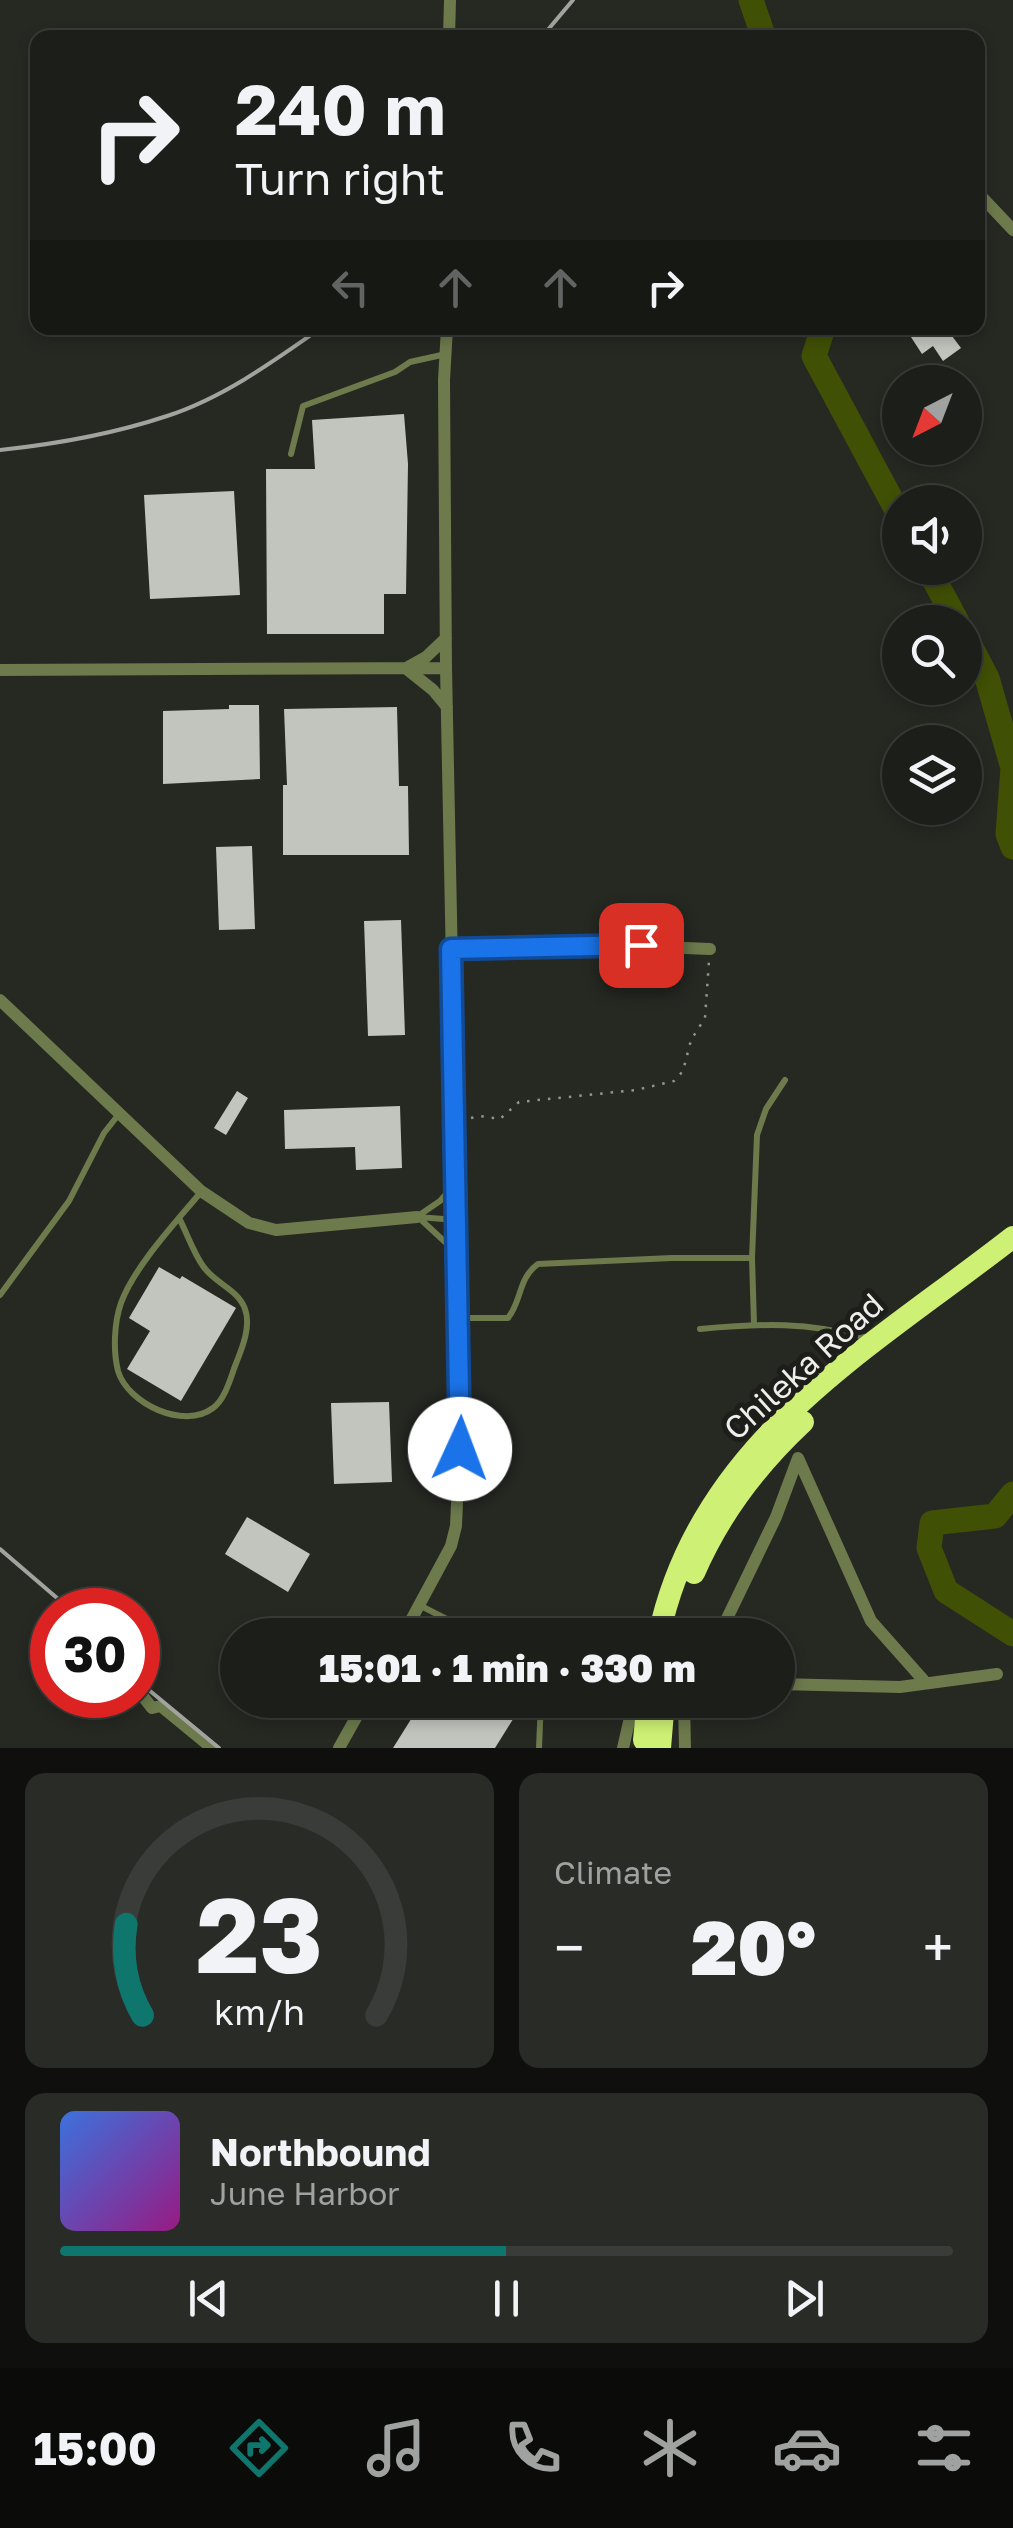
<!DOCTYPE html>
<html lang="en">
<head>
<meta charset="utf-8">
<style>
	body { margin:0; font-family:"Golos Text",sans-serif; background:#292b27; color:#f1f3f6; height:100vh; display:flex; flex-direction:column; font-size:38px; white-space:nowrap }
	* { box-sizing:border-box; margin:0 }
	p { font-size:32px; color:#a0a2a2 }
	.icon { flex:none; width:55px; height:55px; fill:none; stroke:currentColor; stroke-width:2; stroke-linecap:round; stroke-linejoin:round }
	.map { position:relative; height:1748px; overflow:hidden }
	.drawer { display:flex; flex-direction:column; gap:25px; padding:25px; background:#0f100e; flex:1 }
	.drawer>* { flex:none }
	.guide { position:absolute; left:30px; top:30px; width:955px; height:305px; border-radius:20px; box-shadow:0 5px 15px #0003,0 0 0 2px #3a3c39; background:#1c1e1a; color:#f1f3f6; overflow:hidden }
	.needle { width:65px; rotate:222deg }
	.controls { position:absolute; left:882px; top:365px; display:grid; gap:20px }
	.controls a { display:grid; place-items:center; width:100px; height:100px; border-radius:50%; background:#1c1e1a; box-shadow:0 5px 15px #0003,0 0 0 2px #3a3c39; font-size:50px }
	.speed { position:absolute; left:30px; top:1588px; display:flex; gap:20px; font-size:50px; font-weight:700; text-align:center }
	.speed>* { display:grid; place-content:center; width:130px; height:130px; border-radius:50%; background:#1c1e1a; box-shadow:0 5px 15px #0003,0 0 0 2px #3a3c39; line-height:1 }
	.speed .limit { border:15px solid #d22; background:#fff; color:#111 }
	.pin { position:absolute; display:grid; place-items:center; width:85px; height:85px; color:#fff; margin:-42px; border-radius:20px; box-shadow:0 5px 15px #0006 }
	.me { position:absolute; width:110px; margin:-55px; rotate:2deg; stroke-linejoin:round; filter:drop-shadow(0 0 8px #0008) }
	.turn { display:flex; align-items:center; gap:35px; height:210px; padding:0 40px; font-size:45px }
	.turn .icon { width:130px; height:130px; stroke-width:2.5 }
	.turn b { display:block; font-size:70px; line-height:85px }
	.lanes { display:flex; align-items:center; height:95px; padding:0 40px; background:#0003; justify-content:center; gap:50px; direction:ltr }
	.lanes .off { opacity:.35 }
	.big { font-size:75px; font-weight:800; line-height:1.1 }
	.drawer .tile { flex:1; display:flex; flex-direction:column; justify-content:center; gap:15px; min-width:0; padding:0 35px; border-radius:20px; background:#292b27 }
	.drawer .dial { align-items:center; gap:0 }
	.dial svg { height:260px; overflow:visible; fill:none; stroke:#3a3c39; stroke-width:7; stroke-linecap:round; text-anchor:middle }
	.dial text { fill:#f1f3f6; stroke:none }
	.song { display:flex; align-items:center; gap:30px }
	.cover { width:120px; height:120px; border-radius:15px; background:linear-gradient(135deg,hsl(220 70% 55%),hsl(310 70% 35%)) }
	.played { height:10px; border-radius:5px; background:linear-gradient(90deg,#0f766e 50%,#3a3c39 50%) }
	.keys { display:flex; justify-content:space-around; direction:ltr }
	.heat { display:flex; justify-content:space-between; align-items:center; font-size:55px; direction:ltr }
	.drawer .tiles { flex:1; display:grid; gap:25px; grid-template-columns:1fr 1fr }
	.tile:last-child { grid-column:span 2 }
	.trip { position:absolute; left:220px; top:1618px; width:575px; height:100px; border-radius:50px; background:#1c1e1a; box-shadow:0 5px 15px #0003,0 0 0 2px #3a3c39; font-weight:800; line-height:100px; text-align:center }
	.tab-bar { display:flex; height:160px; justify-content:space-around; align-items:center; background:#0b0c0a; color:#a0a2a2 }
	.tab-bar .icon { width:70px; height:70px }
	.tab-bar .selected { color:#0f766e }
	.tab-bar b { font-size:45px; color:#f1f3f6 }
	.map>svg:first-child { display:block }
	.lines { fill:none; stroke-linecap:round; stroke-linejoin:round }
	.river { stroke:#405005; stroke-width:25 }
	.building { fill:#c2c5be }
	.path { stroke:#939590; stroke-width:2.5; stroke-dasharray:2.5 8; stroke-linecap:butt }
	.lane { stroke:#6c7a4c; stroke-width:6 }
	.street { stroke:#6c7a4c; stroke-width:12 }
	.highway { stroke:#cef074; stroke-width:22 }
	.rail { stroke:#a2a39f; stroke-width:4 }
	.route-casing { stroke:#114b97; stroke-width:25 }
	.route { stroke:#1a73e8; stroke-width:18 }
	.labels { text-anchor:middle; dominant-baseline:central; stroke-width:10; stroke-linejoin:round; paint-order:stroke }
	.street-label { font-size:32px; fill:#eeefec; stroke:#1d1e19 }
</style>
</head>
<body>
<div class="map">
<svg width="1013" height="1748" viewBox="0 0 1013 1748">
	<rect width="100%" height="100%" fill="#262822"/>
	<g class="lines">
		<path class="river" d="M751,0L764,38
			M823,328L814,356L900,516
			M928,568L957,622
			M965,636L987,678L1013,768L1008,834L1013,847
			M1013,1494L995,1516L932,1523L929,1548L946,1591L1013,1634"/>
	</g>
	<path class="building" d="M917,328H946L961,348L943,361L933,346L922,354L909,334Z
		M404,414L408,464L406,594H384V634H267L266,469H315L312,420Z
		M234,491L240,595L150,599L144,495Z
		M229,705H259L260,779L163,784V711L229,709Z
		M397,707L399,786H408L409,855H283V785H287L284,709Z
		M252,846L255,929L219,930L216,847Z
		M401,920L405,1035L368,1036L364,921Z
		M237,1091L248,1098L226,1135L214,1128Z
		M400,1106L402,1168L356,1170L355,1147L285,1149L284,1110Z
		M159,1267L180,1279L182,1276L236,1308L181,1401L127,1369L150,1331L129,1318Z
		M389,1402L392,1482L334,1484L331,1403Z
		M247,1517L310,1554L288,1592L225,1554Z
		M423,1700H525L495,1748H393Z"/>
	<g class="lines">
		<path class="path" d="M471,1118L480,1116L500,1119L519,1102L636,1090L674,1081L683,1071L691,1040L705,1018L709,961"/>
		<path class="lane" d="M291,454L303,406L395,372L410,362L446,354
			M418,1216L440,1201L454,1185
			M418,1217L457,1253
			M418,1217L456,1220
			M179,1218C187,1233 193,1252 203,1266C214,1283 238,1289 245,1309C251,1325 243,1346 237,1361C231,1375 226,1399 213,1408C184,1430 128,1404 118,1371C113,1351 114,1323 121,1303C134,1267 176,1222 201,1192
			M0,1295L69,1201L104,1133L119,1114
			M459,1318H508C522,1301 518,1278 538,1264L672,1258H752
			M754,1324L752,1258L757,1135L766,1109L785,1080
			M700,1329C766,1323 804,1322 869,1338
			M421,1606L478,1635
			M548,1635L555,1626L567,1622L586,1635
			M539,1748L541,1700"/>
		<path class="street" d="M449,38L450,0
			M980,195L1013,230
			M408,667L426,657L446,638
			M0,670L446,668
			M408,670L433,690L447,707
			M451,949L610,945L710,949
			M0,1000L201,1191L249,1223L276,1230L417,1217
			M403,1635L451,1546L456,1526L461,1411L446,668L444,380L447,328
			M719,1635L776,1517L798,1458L871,1621L926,1683
			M778,1684L900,1687L997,1674
			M138,1690L152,1708L161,1706L212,1748
			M684,1700L685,1748
			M339,1748L366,1700
			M623,1748L634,1700"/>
		<path class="highway" d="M694,1573C719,1515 757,1465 803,1422
			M659,1635C700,1441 870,1349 1013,1237
			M644,1740L648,1700
			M660,1748L664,1700"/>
		<path class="rail" d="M541,38L573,0
			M0,450C57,444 113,434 167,416C223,398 274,361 321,328
			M0,1549L71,1610
			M138,1681L219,1748"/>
	</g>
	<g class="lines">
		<defs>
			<path id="route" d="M460,1449L451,949L641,945"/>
		</defs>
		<use href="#route" class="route-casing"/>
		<use href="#route" class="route"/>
	</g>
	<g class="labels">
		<g class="street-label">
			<text transform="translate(803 1366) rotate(-42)">Chileka Road</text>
		</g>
	</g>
</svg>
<div class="controls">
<a><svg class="needle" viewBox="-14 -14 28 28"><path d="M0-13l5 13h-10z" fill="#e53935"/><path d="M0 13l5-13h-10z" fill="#a0a2a2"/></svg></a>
<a><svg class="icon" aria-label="sound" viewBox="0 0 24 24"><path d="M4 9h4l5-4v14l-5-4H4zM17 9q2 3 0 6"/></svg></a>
<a><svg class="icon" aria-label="search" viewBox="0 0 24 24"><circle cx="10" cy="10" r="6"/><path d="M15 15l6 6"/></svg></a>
<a><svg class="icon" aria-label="layers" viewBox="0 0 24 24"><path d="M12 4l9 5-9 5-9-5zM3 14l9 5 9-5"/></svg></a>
</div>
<div class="speed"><div class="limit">30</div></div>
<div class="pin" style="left:641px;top:945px;background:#d93025"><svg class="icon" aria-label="arrive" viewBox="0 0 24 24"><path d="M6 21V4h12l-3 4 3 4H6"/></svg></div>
<svg class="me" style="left:460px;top:1449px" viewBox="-20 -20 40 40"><circle r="19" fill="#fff"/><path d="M0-13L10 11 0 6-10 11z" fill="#1a73e8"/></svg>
<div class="trip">15:01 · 1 min · 330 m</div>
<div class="guide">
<div class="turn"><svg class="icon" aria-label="right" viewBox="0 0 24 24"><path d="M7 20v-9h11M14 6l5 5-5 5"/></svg><div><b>240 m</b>Turn right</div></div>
<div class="lanes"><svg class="icon off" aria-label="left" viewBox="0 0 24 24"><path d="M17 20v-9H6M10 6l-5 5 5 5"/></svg><svg class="icon off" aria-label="ahead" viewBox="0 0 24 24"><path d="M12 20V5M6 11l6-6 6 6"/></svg><svg class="icon off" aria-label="ahead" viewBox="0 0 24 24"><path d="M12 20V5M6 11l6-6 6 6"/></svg><svg class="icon" aria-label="right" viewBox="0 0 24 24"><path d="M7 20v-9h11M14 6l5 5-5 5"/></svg></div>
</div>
</div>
<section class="drawer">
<div class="tiles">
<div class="tile dial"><svg viewBox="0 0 100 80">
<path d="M14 69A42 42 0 1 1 86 69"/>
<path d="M14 69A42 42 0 0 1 9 41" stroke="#0f766e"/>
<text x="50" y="56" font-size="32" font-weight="700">23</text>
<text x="50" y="72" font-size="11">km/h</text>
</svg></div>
<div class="tile"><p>Climate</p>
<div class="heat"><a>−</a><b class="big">20°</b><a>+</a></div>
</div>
<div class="tile">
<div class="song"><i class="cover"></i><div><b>Northbound</b><p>June Harbor</p></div></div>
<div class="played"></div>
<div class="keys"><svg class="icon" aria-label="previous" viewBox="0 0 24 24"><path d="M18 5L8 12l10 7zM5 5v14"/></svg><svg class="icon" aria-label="pause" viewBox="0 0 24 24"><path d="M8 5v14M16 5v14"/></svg><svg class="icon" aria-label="next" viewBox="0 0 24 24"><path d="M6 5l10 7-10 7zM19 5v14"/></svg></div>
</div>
</div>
</section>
<nav class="tab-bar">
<b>15:00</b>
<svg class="icon selected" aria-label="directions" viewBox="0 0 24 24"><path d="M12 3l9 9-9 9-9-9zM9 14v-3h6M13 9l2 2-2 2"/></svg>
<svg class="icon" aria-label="music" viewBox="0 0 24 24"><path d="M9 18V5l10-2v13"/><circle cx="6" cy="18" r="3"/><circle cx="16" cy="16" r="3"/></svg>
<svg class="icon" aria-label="phone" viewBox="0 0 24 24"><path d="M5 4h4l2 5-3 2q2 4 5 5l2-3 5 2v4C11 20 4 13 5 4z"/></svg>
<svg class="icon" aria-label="climate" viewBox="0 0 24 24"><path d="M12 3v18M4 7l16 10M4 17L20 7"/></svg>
<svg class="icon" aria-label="car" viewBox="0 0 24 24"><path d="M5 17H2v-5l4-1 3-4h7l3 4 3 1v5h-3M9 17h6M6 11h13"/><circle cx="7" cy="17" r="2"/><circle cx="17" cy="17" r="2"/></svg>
<svg class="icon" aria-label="filters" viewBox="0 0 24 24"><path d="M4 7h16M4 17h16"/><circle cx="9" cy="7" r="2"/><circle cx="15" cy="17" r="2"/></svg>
</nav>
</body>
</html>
